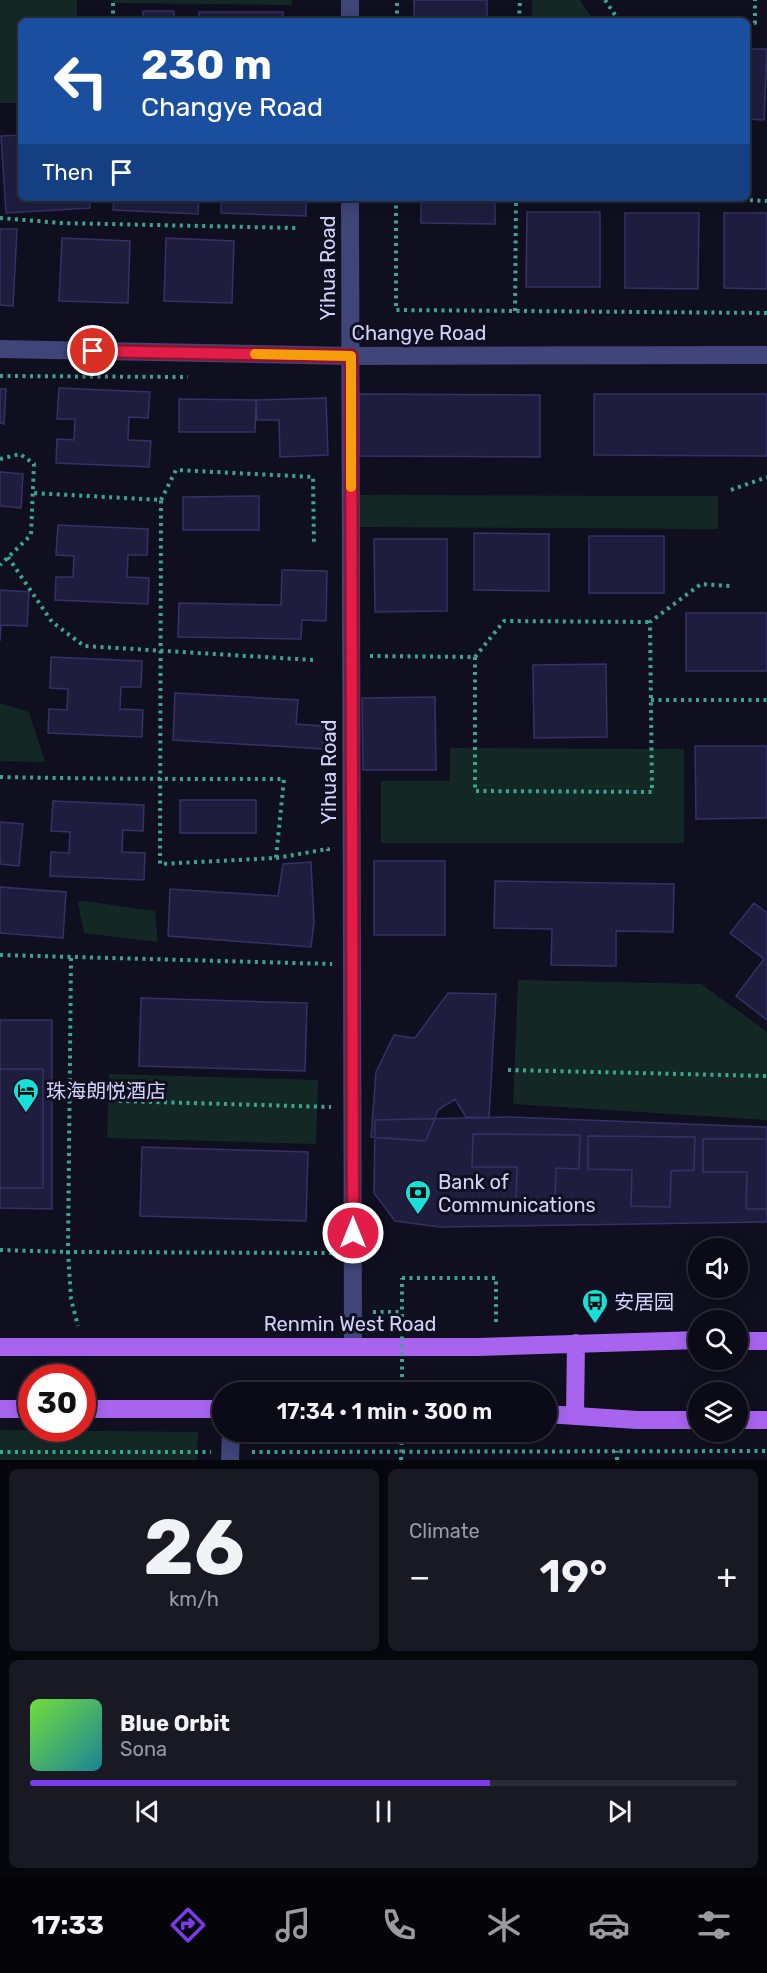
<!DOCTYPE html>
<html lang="en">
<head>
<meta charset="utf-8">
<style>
	body { margin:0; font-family:Rubik,"Noto Sans SC",sans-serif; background:#191924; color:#f1f3f6; height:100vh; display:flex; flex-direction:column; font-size:22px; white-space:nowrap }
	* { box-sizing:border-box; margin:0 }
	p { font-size:20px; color:#9a9ba1 }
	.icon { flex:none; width:33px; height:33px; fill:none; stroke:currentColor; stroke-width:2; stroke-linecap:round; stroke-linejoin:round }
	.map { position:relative; height:1460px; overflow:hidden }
	.panel { display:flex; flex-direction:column; gap:9px; padding:9px; background:#06060d; flex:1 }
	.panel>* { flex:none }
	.hud { position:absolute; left:18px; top:18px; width:732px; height:183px; border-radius:9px; box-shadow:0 3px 15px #0003,0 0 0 2px #2b2b36; background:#1a4fa0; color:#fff; overflow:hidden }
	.tools { position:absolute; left:688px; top:1238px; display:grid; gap:12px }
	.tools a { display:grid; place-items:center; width:60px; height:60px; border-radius:50%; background:#0b0b17; box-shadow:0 3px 15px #0003,0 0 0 2px #2b2b36; font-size:30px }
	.speed { position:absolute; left:18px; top:1364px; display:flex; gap:12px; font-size:30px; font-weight:700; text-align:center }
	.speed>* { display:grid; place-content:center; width:78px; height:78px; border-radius:50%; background:#0b0b17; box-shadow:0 3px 15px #0003,0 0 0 2px #2b2b36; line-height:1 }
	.speed .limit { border:9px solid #d22; background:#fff; color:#111 }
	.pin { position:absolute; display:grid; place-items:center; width:51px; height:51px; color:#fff; margin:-26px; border:3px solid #fff; border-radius:50%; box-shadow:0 2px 6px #0007 }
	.me { position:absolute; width:66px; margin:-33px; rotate:0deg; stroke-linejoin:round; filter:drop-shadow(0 0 4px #0008) }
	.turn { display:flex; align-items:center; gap:21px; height:126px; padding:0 24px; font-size:27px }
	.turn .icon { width:78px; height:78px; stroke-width:2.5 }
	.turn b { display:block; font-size:42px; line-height:51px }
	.then { display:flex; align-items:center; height:57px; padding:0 24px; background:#0003; gap:12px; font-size:22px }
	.big { font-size:45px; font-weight:600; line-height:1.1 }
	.panel .widget { flex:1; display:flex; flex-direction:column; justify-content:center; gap:9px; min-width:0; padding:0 21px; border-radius:9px; background:#191924 }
	.panel .dial { align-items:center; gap:0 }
	.dial b { font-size:78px; line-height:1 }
	.song { display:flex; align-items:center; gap:18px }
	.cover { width:72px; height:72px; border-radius:9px; background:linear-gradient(135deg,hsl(100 70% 55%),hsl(190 70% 35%)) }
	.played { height:6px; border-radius:3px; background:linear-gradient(90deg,#7c3aed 65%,#2b2b36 65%) }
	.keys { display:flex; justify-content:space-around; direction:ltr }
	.heat { display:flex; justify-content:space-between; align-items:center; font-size:33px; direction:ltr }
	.panel .tiles { flex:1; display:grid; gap:9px; grid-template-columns:1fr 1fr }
	.widget:last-child { grid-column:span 2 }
	.trip { position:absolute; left:212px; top:1382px; width:345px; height:60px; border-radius:30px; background:#0b0b17; box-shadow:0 3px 15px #0003,0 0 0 2px #2b2b36; font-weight:600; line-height:60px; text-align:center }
	.tab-bar { display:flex; height:96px; justify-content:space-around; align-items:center; background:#040409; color:#9a9ba1 }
	.tab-bar .icon { width:42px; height:42px }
	.tab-bar .on { color:#7c3aed }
	.tab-bar b { font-size:27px; color:#f1f3f6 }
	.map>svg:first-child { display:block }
	.green { fill:#132825 }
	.building { fill:#1f1d3e; stroke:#353168; stroke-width:1.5 }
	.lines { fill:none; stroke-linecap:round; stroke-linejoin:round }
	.path { stroke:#3aa691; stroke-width:4; stroke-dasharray:3 4.5; stroke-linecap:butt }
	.minor { stroke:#3f4479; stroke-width:18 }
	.major { stroke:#a864ef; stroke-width:18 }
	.path-bridge { stroke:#3aa691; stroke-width:4; stroke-dasharray:3 4.5; stroke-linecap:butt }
	.route-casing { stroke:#92132f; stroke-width:15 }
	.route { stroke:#e11d48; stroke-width:10 }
	.slow { stroke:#f59e0b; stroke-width:10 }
	.labels { text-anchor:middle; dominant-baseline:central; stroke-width:6; stroke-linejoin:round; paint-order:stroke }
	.street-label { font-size:20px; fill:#d2d3fa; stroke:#0f0f1f }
	.poi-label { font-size:20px; fill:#d2d3fa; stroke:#0f0f1f; text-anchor:start }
</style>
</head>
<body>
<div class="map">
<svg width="767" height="1460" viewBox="0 0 767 1460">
	<rect width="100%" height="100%" fill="#0f0f1f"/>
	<path class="green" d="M0,0H77V21H21V103H0Z
		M113,0H292V5L113,3Z
		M532,0H580L594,21H532Z
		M358,495L718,496V529L358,527Z
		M0,703L29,712L45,762L0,761Z
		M450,748L684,749V843H381V781H450Z
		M84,901L155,911L158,942L84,933L78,902Z
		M518,980L701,984L767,1032V1120L513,1104Z
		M109,1074L318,1080L316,1144L107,1138Z
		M0,1430L198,1432L197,1460H0Z"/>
	<path class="building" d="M414,0H487V21H414Z
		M143,11H174V21H143Z
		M199,12H283V21H199Z
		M747,49H767L764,120L747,119Z
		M21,135V198H89L90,208L6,213L1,136Z
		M114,198H199L198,214L113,210Z
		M221,198H306V216L221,213Z
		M421,198H495V224L421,223Z
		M527,212H600V287H526Z
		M625,213H699L698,289L625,288Z
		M724,213H767V289L724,288Z
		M0,229H17L13,306L0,305Z
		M62,238L130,241L128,303L59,301Z
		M166,238L234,241L232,303L164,301Z
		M59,388L150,392L148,418L129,417L128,440L151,441L149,467L56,463L57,439L74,440L75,419H57Z
		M0,389H6L4,424L0,423Z
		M359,394L540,395V457L359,456Z
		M594,394H767V456L594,455Z
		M326,398L328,455L280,457L279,420H257L256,400Z
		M179,399L256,400L255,432H179Z
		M0,472L23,474L21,508L0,506Z
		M259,496V530H183V497Z
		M58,525L148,529L147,555H128L127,577L149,578L148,604L55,600L56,577H73L74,556L56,555Z
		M474,533L549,534V591L474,590Z
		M589,536H664V593H589Z
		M374,539H447V611L375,612Z
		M282,570L327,571L326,621L302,620L301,639L178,637L179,603L281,605Z
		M0,590L29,592L27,626L1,625L0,641Z
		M686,613H767V671H686Z
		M51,657L142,661L141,687H121L120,709L143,710L142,737L48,733L49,709L67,710L68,689L50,688Z
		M606,664L607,737L534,738L533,665Z
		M175,693L298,700L296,724L324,726L323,749L173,740Z
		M435,697L436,770H363L362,698Z
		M695,746H767V818L696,819Z
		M180,800H256V833H180Z
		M53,801L144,805L143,831L123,830L122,852L145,853L144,880L50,876L51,852L69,853L70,832L51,831Z
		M0,822L23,824L19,866L0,864Z
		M374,861H445V935H374Z
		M311,862L314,922L311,947L168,936L170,889L278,896L283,864Z
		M495,881L674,884L673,932L616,931V966L551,965L552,929L494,928Z
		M0,887L66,892L63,938L0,933Z
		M754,903L767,913V1020L736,996L764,959L730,933Z
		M448,993L496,994L489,1118L466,1117L455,1099L438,1110L426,1141L371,1137L376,1072L394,1035L415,1038Z
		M141,998L307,1003L305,1071L139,1066Z
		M0,1020H52V1209L0,1208Z
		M0,1069H43V1188H0Z
		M509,1117L767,1127V1222L440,1227L395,1221L374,1193L375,1120Z
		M473,1134L580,1135L579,1169L556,1168L555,1205L516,1204L517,1167H472Z
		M588,1136L695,1137L694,1170L671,1171L670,1207L631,1206L632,1170L588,1169Z
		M703,1139H767V1209H746L747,1172H703Z
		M142,1147L308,1152L306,1221L140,1216Z"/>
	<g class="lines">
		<path class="path" d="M605,0L619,21
			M619,20L672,21
			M113,21V0
			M397,21V0
			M519,21L520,0
			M747,22L755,23V0
			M396,198V310L767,313
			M705,198L767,201
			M0,218L60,223L296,228
			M515,311L516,198
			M0,376L188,377
			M0,459L20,454L34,464L31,535L0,565
			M731,490L767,477
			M161,500L176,470L313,477L314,545
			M8,557L52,622L84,646L313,660
			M370,656L475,657V791L652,792L650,622L701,584L730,586
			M475,657L504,621L650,622
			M651,700H767
			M0,777C95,779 189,779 284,779L276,858L160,864L161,500L33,493
			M276,858L328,849V851
			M0,955L332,964
			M71,958L68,1252L331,1253
			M508,1070L767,1076
			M119,1101L331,1107
			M0,1250L68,1252L71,1299L78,1326
			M402,1278H496V1325
			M373,1312H402
			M0,1452H211
			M252,1452L767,1451
			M617,1460V1451"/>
		<path class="minor" d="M350,0V21
			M350,198L353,1346
			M0,349L351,356L767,355
			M230,1460L231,1431"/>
		<path class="major" d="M738,1341H767
			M0,1347H478L699,1340
			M0,1409H32
			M82,1409H222
			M546,1414L637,1420H699
			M575,1416L576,1343
			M738,1420H767"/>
		<path class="path-bridge" d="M402,1392V1278
			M401,1460L402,1431"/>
	</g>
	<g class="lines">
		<defs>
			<path id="route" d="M93,351L351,356L353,1233"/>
		</defs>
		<use href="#route" class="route-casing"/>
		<use href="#route" class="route"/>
		<path class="slow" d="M255,354L351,356V487"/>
	</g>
	<defs>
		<symbol id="hotel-pin" viewBox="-11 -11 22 30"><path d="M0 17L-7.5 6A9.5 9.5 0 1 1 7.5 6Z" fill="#18e0d9" stroke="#0f0f1f"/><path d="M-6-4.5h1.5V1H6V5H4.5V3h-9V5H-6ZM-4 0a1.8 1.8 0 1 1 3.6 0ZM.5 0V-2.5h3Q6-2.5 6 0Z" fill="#111"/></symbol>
		<symbol id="bank-pin" viewBox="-11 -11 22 30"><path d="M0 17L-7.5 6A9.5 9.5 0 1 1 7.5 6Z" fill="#18e0d9" stroke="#0f0f1f"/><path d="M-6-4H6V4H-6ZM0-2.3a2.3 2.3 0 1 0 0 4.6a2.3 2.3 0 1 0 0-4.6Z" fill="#111"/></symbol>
		<symbol id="bus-pin" viewBox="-11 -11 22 30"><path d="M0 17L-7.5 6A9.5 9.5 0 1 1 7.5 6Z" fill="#18e0d9" stroke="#0f0f1f"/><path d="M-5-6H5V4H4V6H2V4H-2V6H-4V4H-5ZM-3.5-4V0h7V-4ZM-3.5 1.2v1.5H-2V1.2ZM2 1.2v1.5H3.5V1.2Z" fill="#111"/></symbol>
	</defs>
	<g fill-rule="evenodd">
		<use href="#hotel-pin" x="11" y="1076" width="30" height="40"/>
		<use href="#bank-pin" x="403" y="1178" width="30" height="40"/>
		<use href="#bus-pin" x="580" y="1287" width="30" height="40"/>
	</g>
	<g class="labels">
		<g class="street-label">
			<text transform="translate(328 268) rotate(-90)">Yihua Road</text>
			<text x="419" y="333">Changye Road</text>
			<text transform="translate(329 772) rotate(-90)">Yihua Road</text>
			<text x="350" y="1324">Renmin West Road</text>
		</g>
		<g class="poi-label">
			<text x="46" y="1091">珠海朗悦酒店</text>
			<text x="438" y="1182">Bank of<tspan x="438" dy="23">Communications</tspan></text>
			<text x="614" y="1302">安居园</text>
		</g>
	</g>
</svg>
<div class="tools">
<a><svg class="icon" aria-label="sound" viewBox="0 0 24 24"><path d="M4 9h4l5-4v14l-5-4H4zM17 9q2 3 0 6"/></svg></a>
<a><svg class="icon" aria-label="search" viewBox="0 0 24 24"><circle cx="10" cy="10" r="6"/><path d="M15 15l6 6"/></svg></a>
<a><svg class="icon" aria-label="layers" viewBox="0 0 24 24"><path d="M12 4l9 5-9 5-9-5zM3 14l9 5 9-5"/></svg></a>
</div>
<div class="speed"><div class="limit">30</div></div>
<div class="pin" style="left:93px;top:351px;background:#d93025"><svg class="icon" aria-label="arrive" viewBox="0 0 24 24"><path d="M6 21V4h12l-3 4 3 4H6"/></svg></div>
<svg class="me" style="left:353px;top:1233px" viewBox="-20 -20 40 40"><circle r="17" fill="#e11d48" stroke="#fff" stroke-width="3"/><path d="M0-11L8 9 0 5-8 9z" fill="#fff"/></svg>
<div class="trip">17:34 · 1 min · 300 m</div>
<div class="hud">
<div class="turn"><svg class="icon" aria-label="left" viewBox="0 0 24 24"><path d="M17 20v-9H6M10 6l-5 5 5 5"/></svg><div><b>230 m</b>Changye Road</div></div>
<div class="then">Then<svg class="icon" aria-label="arrive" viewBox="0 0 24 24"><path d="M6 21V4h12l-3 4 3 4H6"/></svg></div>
</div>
</div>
<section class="panel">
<div class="tiles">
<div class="widget dial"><b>26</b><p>km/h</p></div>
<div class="widget"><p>Climate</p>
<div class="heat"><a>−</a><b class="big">19°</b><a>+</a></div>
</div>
<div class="widget">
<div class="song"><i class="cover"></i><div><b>Blue Orbit</b><p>Sona</p></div></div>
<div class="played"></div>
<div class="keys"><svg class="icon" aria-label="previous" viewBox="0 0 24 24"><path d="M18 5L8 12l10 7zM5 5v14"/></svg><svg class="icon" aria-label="pause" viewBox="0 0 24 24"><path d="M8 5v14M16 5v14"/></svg><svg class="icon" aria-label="next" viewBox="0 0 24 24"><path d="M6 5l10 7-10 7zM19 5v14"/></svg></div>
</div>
</div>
</section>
<nav class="tab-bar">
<b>17:33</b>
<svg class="icon on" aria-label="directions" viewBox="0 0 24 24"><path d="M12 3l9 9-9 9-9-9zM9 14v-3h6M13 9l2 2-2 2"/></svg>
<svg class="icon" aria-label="music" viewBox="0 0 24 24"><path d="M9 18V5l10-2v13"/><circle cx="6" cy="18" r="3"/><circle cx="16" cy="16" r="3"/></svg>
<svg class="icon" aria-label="phone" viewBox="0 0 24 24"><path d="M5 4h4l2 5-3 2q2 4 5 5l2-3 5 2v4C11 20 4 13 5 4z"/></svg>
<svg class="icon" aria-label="climate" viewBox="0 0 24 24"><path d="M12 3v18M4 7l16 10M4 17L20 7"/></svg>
<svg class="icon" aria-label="car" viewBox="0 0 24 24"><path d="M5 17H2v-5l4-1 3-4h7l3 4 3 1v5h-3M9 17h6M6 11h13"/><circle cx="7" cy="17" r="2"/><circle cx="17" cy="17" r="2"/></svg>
<svg class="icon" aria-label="filters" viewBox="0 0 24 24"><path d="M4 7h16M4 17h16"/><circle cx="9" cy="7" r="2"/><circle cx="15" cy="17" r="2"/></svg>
</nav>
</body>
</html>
